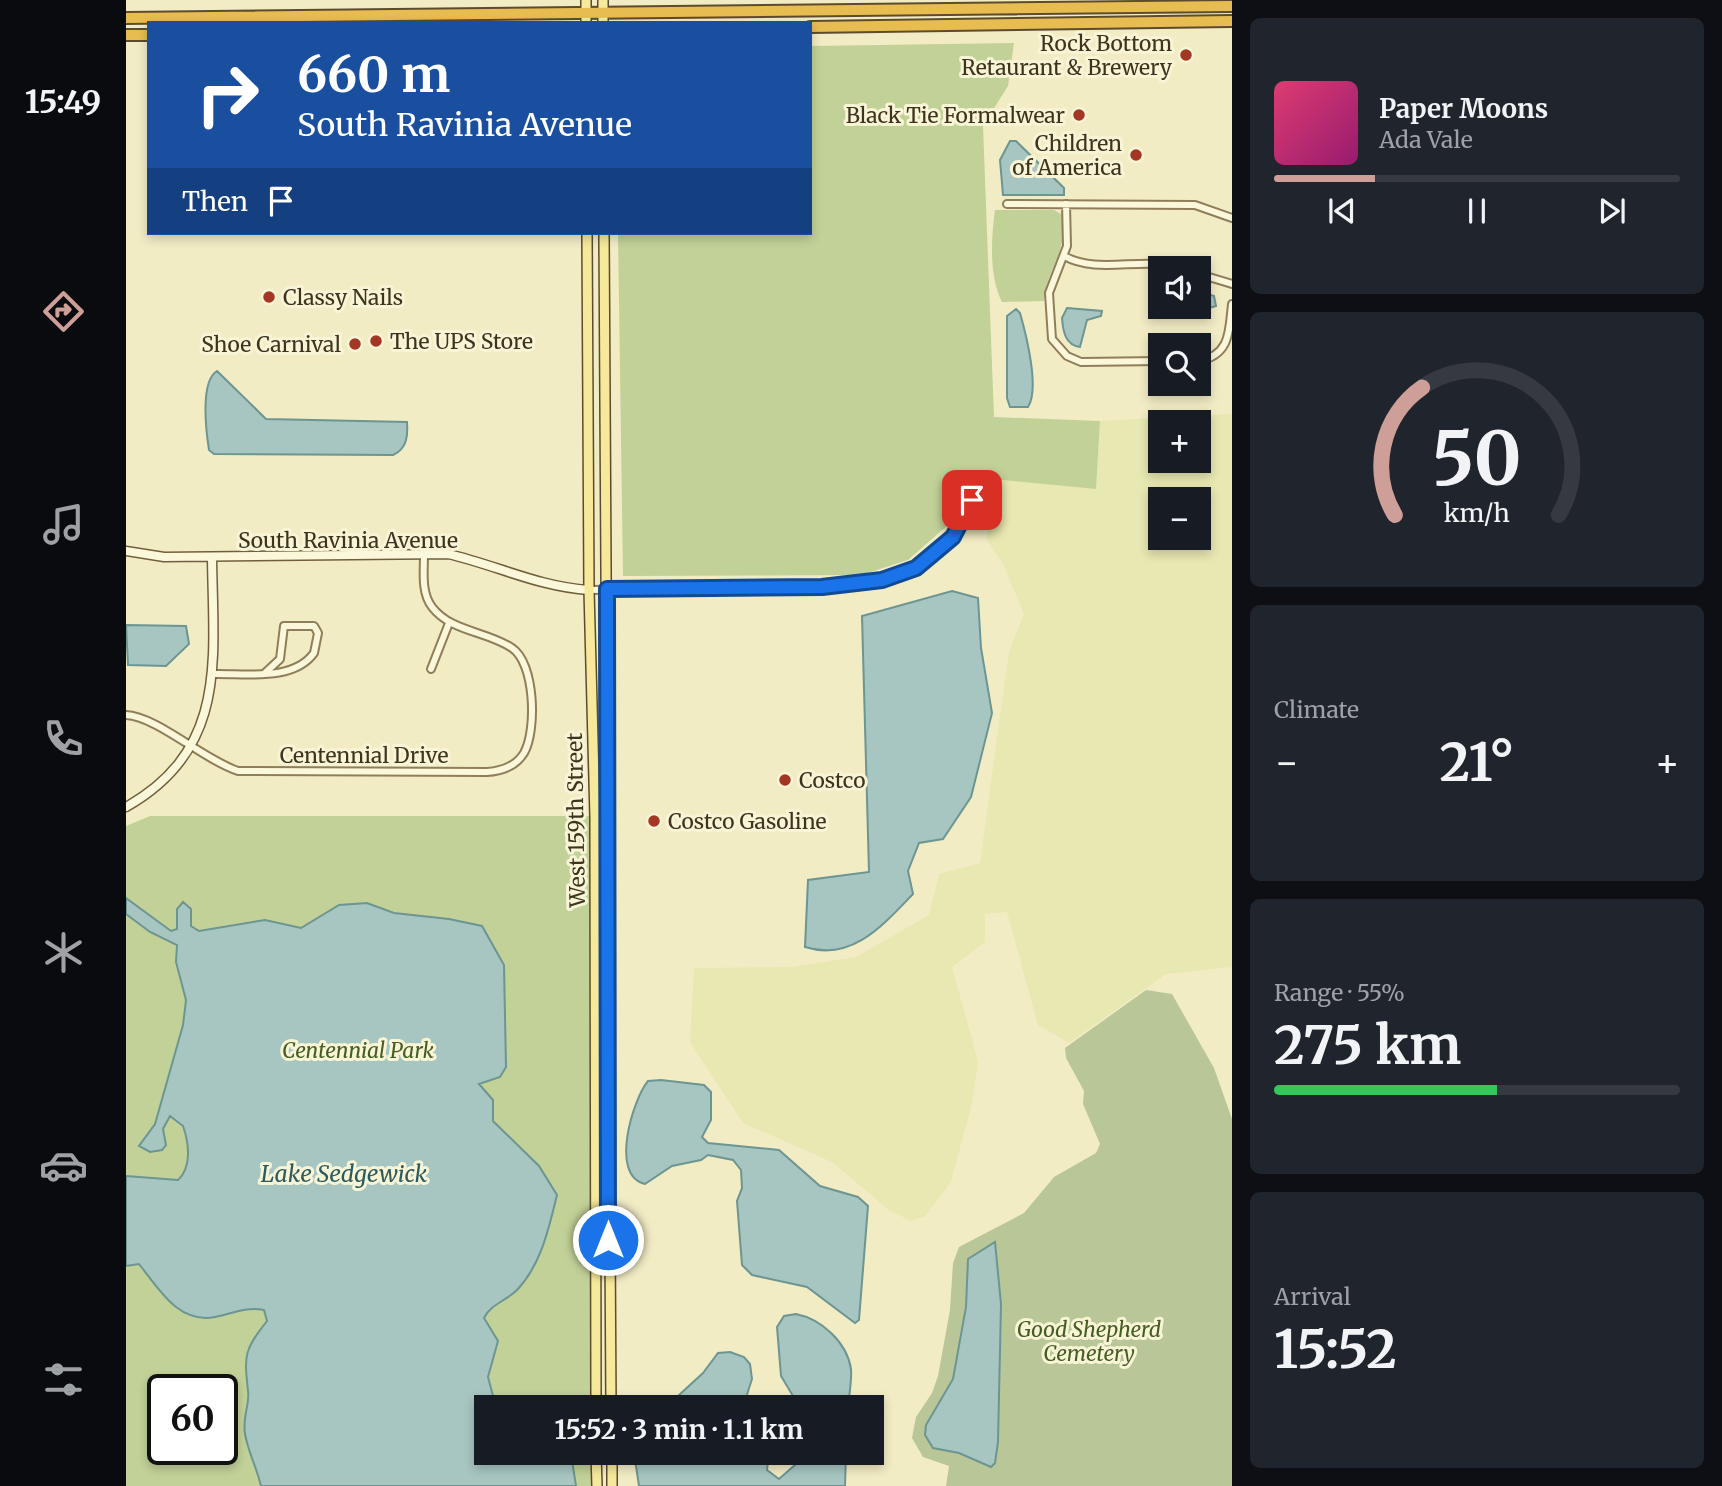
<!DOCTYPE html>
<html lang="en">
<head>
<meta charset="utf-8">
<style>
	body { margin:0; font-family:Merriweather,serif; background:#20242c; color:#f1f3f6; height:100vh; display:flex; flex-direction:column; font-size:26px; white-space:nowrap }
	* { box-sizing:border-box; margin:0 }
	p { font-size:23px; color:#9ea1a6 }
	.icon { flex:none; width:38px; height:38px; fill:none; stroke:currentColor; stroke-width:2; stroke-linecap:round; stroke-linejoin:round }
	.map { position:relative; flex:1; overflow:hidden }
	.panel { display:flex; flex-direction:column; gap:18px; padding:18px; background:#0d0f14; width:490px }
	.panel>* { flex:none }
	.guide { position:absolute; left:21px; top:21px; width:665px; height:214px; border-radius:0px; box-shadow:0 4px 10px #0003; background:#1a4fa0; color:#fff; overflow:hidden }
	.fabs { position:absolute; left:1022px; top:256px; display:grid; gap:14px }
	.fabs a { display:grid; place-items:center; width:63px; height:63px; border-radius:0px; background:#171b24; box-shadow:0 4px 10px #0003; font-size:35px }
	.speed { position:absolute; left:21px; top:1374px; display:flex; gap:14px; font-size:35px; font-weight:700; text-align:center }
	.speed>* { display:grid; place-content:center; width:91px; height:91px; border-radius:50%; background:#171b24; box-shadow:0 4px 10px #0003; line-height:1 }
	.speed .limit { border:4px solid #111; border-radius:10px; background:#fff; color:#111 }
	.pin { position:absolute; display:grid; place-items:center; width:60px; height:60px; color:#fff; margin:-30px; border-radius:14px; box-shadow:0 4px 10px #0006 }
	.me { position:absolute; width:77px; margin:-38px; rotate:0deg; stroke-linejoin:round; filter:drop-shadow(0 0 5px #0008) }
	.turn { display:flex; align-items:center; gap:24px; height:147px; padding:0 35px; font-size:32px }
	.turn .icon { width:91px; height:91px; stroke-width:2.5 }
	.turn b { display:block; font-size:49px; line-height:60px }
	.then { display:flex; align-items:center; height:66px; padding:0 35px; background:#0003; gap:14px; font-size:26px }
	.big { font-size:52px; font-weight:700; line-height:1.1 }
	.panel .card { flex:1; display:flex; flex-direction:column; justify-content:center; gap:10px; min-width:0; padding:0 24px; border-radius:10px; background:#20242c }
	.panel .dial { align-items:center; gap:0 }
	.dial svg { height:182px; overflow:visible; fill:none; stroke:#363941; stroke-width:7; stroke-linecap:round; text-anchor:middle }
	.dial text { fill:#f1f3f6; stroke:none }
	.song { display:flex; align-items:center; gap:21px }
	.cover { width:84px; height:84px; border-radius:10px; background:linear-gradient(135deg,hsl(340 70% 55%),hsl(320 70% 35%)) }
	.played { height:7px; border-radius:4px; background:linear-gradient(90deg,#ce9e98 25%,#363941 25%) }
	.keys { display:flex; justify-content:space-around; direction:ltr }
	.heat { display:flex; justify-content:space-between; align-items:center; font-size:38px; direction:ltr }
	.charge { height:10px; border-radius:5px; background:linear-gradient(90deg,#34c759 55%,#363941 0) }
	.trip { position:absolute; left:348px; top:1395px; width:410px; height:70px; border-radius:0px; background:#171b24; box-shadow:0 4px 10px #0003; font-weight:700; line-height:70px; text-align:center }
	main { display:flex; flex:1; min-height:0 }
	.dock { display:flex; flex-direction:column; width:126px; justify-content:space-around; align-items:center; background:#090b0e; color:#9ea1a6 }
	.dock .icon { width:49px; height:49px }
	.dock .active { color:#ce9e98 }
	.dock b { font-size:32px; color:#f1f3f6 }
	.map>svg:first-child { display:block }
	.farmland { fill:#e8e8b2; fill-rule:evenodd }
	.green { fill:#c2d198; fill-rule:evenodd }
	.cemetery { fill:#b9c697 }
	.water { fill:#a7c5c1; stroke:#6d9591; stroke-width:2 }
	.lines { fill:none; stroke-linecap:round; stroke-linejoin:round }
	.street-casing { stroke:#8f7e59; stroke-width:10 }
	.secondary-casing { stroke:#715f3c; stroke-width:11 }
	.primary-casing { stroke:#5d4b2e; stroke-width:12 }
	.highway-casing { stroke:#5d4b2e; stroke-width:14 }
	.street { stroke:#fbf7da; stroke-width:6 }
	.secondary { stroke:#fbf7da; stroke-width:8 }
	.primary { stroke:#f7e99b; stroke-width:9 }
	.highway { stroke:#e7bc50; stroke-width:10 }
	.route-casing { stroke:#114b97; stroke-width:18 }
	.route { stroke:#1a73e8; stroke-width:12 }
	.poi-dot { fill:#a33724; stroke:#f8f4d6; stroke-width:2.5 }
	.labels { text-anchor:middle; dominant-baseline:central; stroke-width:6; stroke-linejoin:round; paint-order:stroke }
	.poi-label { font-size:21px; fill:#3e331e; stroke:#f8f4d6; text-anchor:end }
	.street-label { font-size:21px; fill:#3e331e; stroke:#f8f4d6 }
	.park-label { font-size:21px; font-style:italic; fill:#455c23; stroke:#f8f4d6 }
	.water-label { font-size:23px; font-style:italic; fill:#2c5a5f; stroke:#f8f4d6 }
</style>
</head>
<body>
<main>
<nav class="dock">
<b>15:49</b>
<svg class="icon active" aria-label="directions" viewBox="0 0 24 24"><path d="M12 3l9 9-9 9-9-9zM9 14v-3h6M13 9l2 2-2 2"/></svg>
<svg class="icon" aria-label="music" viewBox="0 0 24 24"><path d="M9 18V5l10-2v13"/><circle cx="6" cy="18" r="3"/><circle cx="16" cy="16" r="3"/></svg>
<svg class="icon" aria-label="phone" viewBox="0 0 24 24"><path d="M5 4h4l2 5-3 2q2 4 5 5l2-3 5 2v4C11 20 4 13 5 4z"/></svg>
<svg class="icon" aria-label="climate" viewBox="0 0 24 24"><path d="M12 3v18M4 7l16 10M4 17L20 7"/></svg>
<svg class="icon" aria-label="car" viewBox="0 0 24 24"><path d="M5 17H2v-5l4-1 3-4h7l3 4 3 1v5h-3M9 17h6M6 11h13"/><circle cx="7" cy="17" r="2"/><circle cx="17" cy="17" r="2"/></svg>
<svg class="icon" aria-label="filters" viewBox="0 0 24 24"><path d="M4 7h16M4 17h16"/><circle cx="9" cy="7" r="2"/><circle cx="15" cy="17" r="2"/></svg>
</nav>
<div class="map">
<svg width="1106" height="1486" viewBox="0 0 1106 1486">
	<rect width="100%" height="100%" fill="#f2ecc5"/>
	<path class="farmland" d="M1106,414V967L1040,974L943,1043L912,1025L881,912L859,914V942L826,967L852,1061L846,1103L825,1182L799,1216L785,1221L763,1210L706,1162L617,1123L564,1042L568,968L666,967L730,957L803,915L813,874L854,863L883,651L898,614L877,564L860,538L875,479L970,489L974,421ZM1034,422H1073V460H1034ZM1034,499H1073V537H1034Z"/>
	<path class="green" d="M888,43L882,86L857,126L868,417L974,421L970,489L847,477L839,485L823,524L782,560L735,575L497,576L492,233H684V46Z
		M869,210H928L935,214C946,245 919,271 918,301L876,302C863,277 865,238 869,210Z
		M24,816H464L465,1407H360V1452L465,1453L466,1486H0V826ZM37,1390H96V1449H37Z"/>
	<path class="cemetery" d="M1020,990L1046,994L1088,1068L1106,1119V1486H820L823,1466L797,1457L786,1438L790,1417L806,1393L812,1376L824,1310L827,1263L833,1247L898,1213L928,1177L970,1153L974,1144L957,1104L958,1091L940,1058L939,1048Z"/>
	<path class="water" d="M884,141H890L938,188V195H877L874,160Z
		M1073,291L1088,296L1090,306L1050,317L1041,315L1039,310L1044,307L1073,306Z
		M941,308L976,311L975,316L961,320L954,347C939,345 937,331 936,318Z
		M890,309L894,313C900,334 914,389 902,407H884L881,398V316Z
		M91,371L140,419L281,422C282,436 281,449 267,455L88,454L83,450C80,431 74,381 91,371Z
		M826,591L852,598L855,648L866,713L845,797L817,839L793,843L782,871L787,894C757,925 726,962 679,947L682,880L743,872L736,616Z
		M0,625L60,626L63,644L40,666L2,665Z
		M0,898L45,931L51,929V909L57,902L65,909V926L73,931L139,920L175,928L213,905L241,903L268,913L323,919L356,926L378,965L380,1067L374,1077L353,1084L367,1100V1121L413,1166L431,1195C423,1228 415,1265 391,1290C380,1301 365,1304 358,1318L372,1341L362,1377L370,1407H360V1452L404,1453L422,1460L445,1454L450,1486H135C131,1468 122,1452 119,1434C116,1418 124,1404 122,1391C118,1355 118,1350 141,1321L138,1310C119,1306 107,1314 89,1317C52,1324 33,1289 13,1264L0,1266V1176L52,1180C66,1167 63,1143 57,1126L44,1116L37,1129L40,1145L36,1150L24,1152L13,1146L29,1124L57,1025L60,1000L50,962L51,945L24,932L0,914Z
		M535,1080L578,1085L585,1092V1120L576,1137L582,1143L653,1150L694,1186L732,1197L742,1206L733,1320L729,1323L681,1287L626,1275L616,1265L611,1201L616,1188L615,1170L607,1160L582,1155L575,1160L546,1166L519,1184C483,1176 507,1099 522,1081Z
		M869,1242L875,1304L872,1442L869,1463L865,1467L833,1453L807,1448L799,1435L800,1425L827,1379L840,1307L842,1259Z
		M670,1314C695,1319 721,1342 725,1369C726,1381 723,1395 722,1407H669L667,1396L655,1376L651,1327L658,1316Z
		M604,1352L618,1357L624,1364L626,1379L617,1407H540L577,1373L592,1353Z
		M508,1453H643L641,1470L653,1479L670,1464V1453H720L719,1486H513Z"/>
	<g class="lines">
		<defs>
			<path id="street" d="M881,204L1069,205L1106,218
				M940,204L941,246L923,293L926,339L941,356L955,362L1034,361
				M938,256C972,275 1017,256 1054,268
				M1073,274L1106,284
				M1073,361C1105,355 1103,330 1106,304
				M463,590L696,587L756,580L790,568L827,537L856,482
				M305,669L323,623
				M87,674C119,673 167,682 188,653L192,633L188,626H158L154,659L139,673
				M0,715C30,716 78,760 112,771L361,772C376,771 390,766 398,753C411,730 409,663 386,648C361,631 325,632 306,607C295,593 298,571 298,555"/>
			<path id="secondary" d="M0,551L38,557L322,554C370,565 413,587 463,590
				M0,807C103,749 87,658 86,557"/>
			<path id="primary" d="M460,0V23
				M477,23V0
				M461,233L463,590L469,818L470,1407
				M478,233L485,1407
				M470,1452L471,1486
				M486,1452V1486"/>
			<path id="highway" d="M0,18L1106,6
				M684,27L1106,21
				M0,35H23"/>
		</defs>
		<use href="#street" class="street-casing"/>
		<use href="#secondary" class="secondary-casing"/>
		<use href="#primary" class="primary-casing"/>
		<use href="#highway" class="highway-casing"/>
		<use href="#street" class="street"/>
		<use href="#secondary" class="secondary"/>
		<use href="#primary" class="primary"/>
		<use href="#highway" class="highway"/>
	</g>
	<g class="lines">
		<defs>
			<path id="route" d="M482,1240L481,589L696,587L756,580L790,568L827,537L846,500"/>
		</defs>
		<use href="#route" class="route-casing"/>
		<use href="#route" class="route"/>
	</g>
	<g class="poi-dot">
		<circle cx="1060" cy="55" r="7"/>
		<circle cx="953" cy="115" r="7"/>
		<circle cx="1010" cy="155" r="7"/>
		<circle cx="143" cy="297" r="7"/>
		<circle cx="250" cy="341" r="7"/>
		<circle cx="229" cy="344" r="7"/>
		<circle cx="659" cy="780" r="7"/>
		<circle cx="528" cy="821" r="7"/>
	</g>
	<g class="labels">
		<g class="poi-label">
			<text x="1046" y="43">Rock Bottom<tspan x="1046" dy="24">Retaurant &amp; Brewery</tspan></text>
			<text x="939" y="115">Black Tie Formalwear</text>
			<text x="996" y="143">Children<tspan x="996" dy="24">of America</tspan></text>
			<text x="157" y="297" text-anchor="start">Classy Nails</text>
			<text x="264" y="341" text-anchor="start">The UPS Store</text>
			<text x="215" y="344">Shoe Carnival</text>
			<text x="673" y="780" text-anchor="start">Costco</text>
			<text x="542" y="821" text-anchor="start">Costco Gasoline</text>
		</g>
		<g class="street-label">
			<text x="222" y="540">South Ravinia Avenue</text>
			<text x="238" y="755">Centennial Drive</text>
			<text transform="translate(450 820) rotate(-91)">West 159th Street</text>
		</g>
		<g class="park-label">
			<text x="232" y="1050">Centennial Park</text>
			<text x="963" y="1329">Good Shepherd<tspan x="963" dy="24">Cemetery</tspan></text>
		</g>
		<g class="water-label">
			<text x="218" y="1173">Lake Sedgewick</text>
		</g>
	</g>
</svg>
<div class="fabs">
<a><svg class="icon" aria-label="sound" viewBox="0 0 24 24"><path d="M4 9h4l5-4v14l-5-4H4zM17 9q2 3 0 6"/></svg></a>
<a><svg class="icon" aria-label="search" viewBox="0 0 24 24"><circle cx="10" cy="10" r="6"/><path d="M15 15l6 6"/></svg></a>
<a>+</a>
<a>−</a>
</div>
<div class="speed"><div class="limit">60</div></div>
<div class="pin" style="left:846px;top:500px;background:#d93025"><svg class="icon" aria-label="arrive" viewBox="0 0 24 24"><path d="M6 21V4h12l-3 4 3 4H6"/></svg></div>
<svg class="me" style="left:482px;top:1240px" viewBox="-20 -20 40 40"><circle r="17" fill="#1a73e8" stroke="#fff" stroke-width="3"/><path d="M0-11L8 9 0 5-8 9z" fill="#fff"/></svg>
<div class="trip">15:52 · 3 min · 1.1 km</div>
<div class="guide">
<div class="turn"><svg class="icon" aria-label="right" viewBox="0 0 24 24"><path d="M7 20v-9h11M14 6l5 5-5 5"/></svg><div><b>660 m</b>South Ravinia Avenue</div></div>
<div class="then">Then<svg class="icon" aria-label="arrive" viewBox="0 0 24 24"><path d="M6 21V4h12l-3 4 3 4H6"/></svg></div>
</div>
</div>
<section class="panel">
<div class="card">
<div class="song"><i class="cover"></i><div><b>Paper Moons</b><p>Ada Vale</p></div></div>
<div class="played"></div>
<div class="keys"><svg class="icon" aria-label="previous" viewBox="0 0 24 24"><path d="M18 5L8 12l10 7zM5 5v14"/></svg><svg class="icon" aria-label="pause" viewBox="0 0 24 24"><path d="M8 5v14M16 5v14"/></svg><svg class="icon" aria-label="next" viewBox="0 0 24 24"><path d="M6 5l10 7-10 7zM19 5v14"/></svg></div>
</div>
<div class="card dial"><svg viewBox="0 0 100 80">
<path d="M14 69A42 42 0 1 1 86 69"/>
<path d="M14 69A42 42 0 0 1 26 13" stroke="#ce9e98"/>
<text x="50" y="56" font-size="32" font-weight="700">50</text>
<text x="50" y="72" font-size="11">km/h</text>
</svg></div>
<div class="card"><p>Climate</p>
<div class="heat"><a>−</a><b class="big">21°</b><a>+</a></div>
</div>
<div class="card"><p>Range · 55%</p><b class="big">275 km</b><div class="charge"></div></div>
<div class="card"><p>Arrival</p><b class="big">15:52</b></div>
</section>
</main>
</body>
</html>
